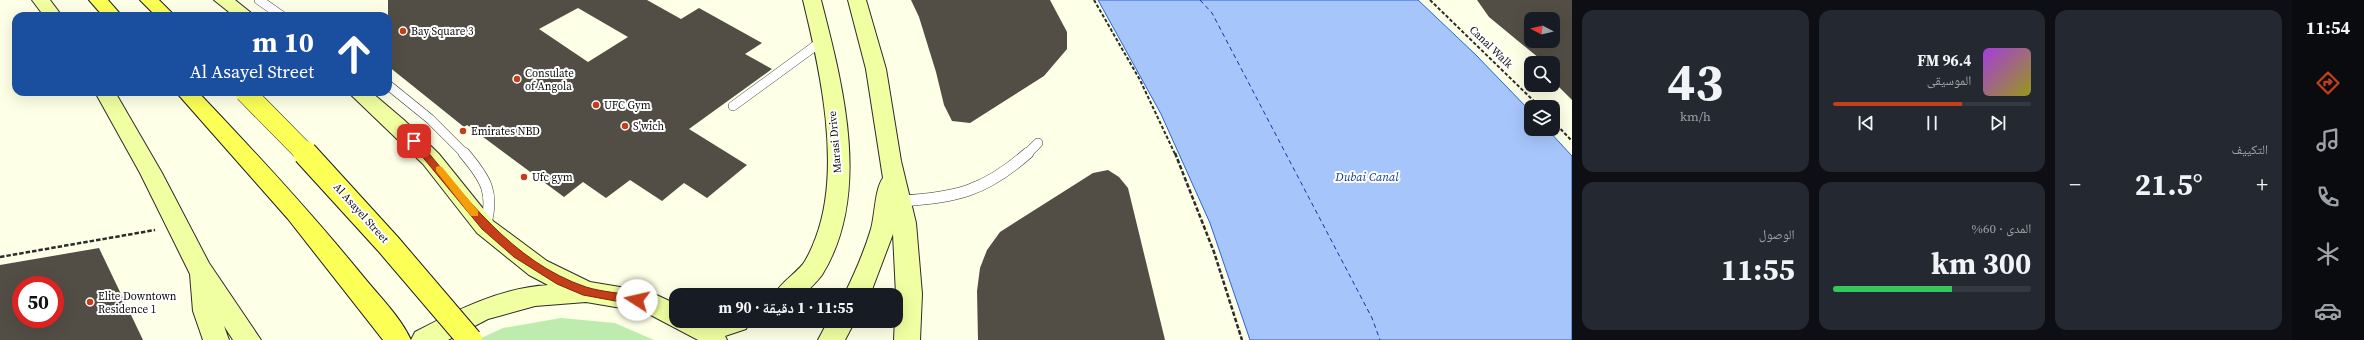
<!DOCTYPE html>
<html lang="ar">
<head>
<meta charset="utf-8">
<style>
	body { margin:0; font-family:"Source Serif 4","Noto Naskh Arabic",serif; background:#242831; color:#f1f3f6; direction:rtl; height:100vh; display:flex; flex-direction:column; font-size:15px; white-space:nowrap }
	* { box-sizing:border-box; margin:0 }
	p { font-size:13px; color:#9ea1a6 }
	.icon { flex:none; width:22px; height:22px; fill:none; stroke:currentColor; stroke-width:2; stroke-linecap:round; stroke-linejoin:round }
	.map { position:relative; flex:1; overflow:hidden; direction:ltr }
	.details { display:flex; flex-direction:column; gap:10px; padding:10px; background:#0d0f14; width:720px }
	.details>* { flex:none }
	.top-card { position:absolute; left:12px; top:12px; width:380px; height:84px; border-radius:12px; box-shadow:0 4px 16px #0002; direction:rtl; background:#1a4fa0; color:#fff; overflow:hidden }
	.needle { width:26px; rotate:277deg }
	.controls { position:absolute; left:1524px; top:12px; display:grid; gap:8px }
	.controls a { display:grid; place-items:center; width:36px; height:36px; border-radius:8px; background:#171b24; box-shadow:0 4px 16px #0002; font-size:20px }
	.speed { position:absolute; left:12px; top:276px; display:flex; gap:8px; font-size:20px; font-weight:700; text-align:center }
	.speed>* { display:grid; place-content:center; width:52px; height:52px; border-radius:50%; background:#171b24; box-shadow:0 4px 16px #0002; line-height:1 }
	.speed .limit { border:6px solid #d22; background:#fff; color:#111 }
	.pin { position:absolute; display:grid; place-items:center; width:34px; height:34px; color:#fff; margin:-17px; border-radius:8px; box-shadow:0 2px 6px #0006 }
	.me { position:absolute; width:44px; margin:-22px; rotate:280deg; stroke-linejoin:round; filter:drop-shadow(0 0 3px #0008) }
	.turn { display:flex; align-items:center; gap:14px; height:84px; padding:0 12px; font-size:18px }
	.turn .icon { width:52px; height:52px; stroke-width:2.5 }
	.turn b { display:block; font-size:28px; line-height:34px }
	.big { font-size:30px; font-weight:700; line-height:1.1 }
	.details .widget { flex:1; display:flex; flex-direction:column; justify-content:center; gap:6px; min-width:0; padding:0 14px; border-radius:12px; background:#242831 }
	.details .dial { align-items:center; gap:0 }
	.dial b { font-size:52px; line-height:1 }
	.song { display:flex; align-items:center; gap:12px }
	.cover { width:48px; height:48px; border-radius:6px; background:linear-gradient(135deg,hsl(280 70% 55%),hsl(60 70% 35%)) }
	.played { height:4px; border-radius:2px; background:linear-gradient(90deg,#c33e19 65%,#363941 65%) }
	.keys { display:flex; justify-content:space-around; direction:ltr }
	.heat { display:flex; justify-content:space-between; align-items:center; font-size:22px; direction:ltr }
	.charge { height:6px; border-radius:3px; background:linear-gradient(90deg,#34c759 60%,#363941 0) }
	.details .tiles { flex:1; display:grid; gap:10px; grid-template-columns:repeat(3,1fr) }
	.widget:first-child { grid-row:span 2 }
	.trip { position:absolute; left:669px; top:288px; width:234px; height:40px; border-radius:12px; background:#171b24; box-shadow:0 4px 16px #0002; font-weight:700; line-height:40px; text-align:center; direction:rtl }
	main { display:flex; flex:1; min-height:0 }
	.menu { display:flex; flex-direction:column; width:72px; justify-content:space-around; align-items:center; background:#090b0e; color:#9ea1a6 }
	.menu .icon { width:28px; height:28px }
	.menu .on { color:#c33e19 }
	.menu b { font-size:18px; color:#f1f3f6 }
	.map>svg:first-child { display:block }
	.green { fill:#bdecae }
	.water { fill:#a6c5fb; stroke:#2863d7 }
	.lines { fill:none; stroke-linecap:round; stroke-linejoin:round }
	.ferry { stroke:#0c39a3; stroke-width:1; stroke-dasharray:4.5 3.5; stroke-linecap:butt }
	.building { fill:#534e45; fill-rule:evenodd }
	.lane-far1-casing { stroke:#3d3d3d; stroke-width:10 }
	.lane-casing { stroke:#3d3d3d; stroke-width:12 }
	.secondary-casing { stroke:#2c2c2c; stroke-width:2 }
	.primary-casing { stroke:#1b1b1b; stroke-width:2 }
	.path-far1 { stroke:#2c2c2c; stroke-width:2; stroke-dasharray:3.5 2; stroke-linecap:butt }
	.path { stroke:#2c2c2c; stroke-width:2.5; stroke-dasharray:4.5 2; stroke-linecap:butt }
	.lane-far1 { stroke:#fff; stroke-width:9 }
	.lane { stroke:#fff; stroke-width:11 }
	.secondary { fill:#f0ffa1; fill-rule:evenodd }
	.primary { fill:#fbff56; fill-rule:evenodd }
	.primary-bridge-far1-casing { stroke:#1b1b1b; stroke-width:21; stroke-linecap:butt }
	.primary-bridge-casing { stroke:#1b1b1b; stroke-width:26; stroke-linecap:butt }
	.primary-bridge-far1 { stroke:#fbff56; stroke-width:20 }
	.primary-bridge { stroke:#fbff56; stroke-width:24 }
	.route { fill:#c33e19; stroke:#7f2810 }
	.slow { fill:#f59e0b }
	.poi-dot { fill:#c33e19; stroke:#fff; stroke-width:1.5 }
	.labels { text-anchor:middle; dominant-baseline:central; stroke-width:4; stroke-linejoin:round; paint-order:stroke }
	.poi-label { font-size:11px; fill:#0a0a0a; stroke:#fff; text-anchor:start }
	.street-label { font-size:11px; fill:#0a0a0a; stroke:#fff }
	.water-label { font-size:12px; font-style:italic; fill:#0c39a3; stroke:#fff }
</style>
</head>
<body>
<main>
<nav class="menu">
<b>11:54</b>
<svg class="icon on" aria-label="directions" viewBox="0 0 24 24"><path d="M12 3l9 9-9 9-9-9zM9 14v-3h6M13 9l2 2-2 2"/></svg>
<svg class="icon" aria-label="music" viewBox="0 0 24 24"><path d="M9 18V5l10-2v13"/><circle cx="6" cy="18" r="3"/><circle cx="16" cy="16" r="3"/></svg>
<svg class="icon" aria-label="phone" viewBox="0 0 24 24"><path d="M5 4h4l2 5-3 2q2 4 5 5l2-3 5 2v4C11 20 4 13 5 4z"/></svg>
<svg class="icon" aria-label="climate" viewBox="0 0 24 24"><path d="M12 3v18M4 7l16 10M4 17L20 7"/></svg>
<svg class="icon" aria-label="car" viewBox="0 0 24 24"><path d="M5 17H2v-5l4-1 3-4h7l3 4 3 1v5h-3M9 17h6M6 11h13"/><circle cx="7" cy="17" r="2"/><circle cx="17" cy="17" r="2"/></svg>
</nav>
<section class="details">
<div class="tiles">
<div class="widget"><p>التكييف</p>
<div class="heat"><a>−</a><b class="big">21.5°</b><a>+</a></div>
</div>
<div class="widget">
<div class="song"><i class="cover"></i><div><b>96.4 FM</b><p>الموسيقى</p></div></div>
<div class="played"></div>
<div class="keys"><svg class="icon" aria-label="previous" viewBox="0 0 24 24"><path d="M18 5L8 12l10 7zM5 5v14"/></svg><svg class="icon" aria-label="pause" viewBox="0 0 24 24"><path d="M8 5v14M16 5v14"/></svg><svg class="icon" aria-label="next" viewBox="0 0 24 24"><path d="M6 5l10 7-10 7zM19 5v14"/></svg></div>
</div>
<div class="widget dial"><b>43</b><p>km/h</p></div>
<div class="widget"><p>المدى · 60%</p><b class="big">300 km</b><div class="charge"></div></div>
<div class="widget"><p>الوصول</p><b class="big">11:55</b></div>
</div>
</section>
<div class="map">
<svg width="1572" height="340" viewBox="0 0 1572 340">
	<rect width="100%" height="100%" fill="#fdffe6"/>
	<path class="green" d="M561,318L615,323L654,340H477L503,328Z"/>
	<path class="water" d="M1098,0H1418L1476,55L1531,112V129H1547L1572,156V340H1250L1210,223L1161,114Z"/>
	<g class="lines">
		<path class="ferry" d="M1200,0L1212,13L1372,318L1380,340"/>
	</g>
	<path class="building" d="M388,0H647L681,19L699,8L762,43L745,54L772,69L689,129L747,165L707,198L684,183L662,201L630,180L606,198L583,182L564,197L467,125L464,127L388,66ZM578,8L628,37L588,62L539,29Z
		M911,0H1050L1067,32V49L1044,76L970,123L952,121L944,105L936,72L919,17Z
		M1477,0H1572V100L1553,81V63H1545L1489,17ZM1531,19H1553V41H1531Z
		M1108,170L1119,177L1128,188L1165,340H978L977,291L980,268L987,250L1000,232L1093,173Z
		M99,248L143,340H0V265ZM21,285H55V319H21Z"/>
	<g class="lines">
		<defs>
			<path id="lane-far1" d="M259,0L282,16
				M388,85L430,119L465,154
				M733,106L822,41
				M1027,154L1038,143"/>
			<path id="lane" d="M464,153C486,179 495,193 485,227
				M900,201C956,198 985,191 1028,153"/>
			<path id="secondary" d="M32,0H50L62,16H44Z
				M214,0H235L255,16H234Z
				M803,0H821C843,86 872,194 822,275C817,282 809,289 803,295H774C781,282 794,275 803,264C808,257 813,245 816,237C842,168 820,69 803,0Z
				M848,0H866L886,69L901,161L916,223L922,294L920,340H894L896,294L893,234L870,295H844C855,273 864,252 871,229C875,215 875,188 883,178L866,69Z
				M95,92H115L162,173L209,263L261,340H233L224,326L229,340H203L193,311L190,274L140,173Z
				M348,92H371L404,120L439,154L493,221L547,261L590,282L650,292L676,304V321H750L746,329L725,336L727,340H698L645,312L586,302L535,306L488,319L448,340H411L415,332C457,310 500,288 548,285L529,275L477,233L423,164Z
				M828,321H855L845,340H818Z"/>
			<path id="primary" d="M89,0H108L122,16H103Z
				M140,0H159L175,16H156Z
				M176,92H198C254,151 310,211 362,275C378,295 400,316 411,340H383L288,219Z"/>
		</defs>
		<use href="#lane-far1" class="lane-far1-casing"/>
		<use href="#lane" class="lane-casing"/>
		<use href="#secondary" class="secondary-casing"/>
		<use href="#primary" class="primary-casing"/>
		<path class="path-far1" d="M1094,0L1140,80L1175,154
			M1430,0L1540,107
			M1553,121L1572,141"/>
		<path class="path" d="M1175,153L1214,252L1242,340
			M0,257L155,230"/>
		<use href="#lane-far1" class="lane-far1"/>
		<use href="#lane" class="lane"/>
		<use href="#secondary" class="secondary"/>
		<use href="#primary" class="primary"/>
		<defs>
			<path id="primary-bridge-far1" d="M245,92L306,154"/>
			<path id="primary-bridge" d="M305,153L388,244L470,340"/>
		</defs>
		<use href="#primary-bridge-far1" class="primary-bridge-far1-casing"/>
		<use href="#primary-bridge" class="primary-bridge-casing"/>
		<use href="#primary-bridge-far1" class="primary-bridge-far1"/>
		<use href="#primary-bridge" class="primary-bridge"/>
	</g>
	<path class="route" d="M414,138L417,139C465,196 512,262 586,287C602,292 621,293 637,296L643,300L641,303L637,305L583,295L557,284L514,257L482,229L411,143V139Z"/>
	<path class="slow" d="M439,166L442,167L478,211V216H471L436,171V167Z"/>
	<g class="poi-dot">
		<circle cx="403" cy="31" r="4"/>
		<circle cx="517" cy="79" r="4"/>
		<circle cx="596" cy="105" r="4"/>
		<circle cx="625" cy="126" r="4"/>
		<circle cx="463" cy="131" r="4"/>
		<circle cx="524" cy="177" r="4"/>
		<circle cx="90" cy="302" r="4"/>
	</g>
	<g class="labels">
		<g class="poi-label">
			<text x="411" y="31">Bay Square 3</text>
			<text x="525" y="73">Consulate<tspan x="525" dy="13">of Angola</tspan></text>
			<text x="604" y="105">UFC Gym</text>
			<text x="633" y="126">S'wich</text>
			<text x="471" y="131">Emirates NBD</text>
			<text x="532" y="177">Ufc gym</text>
			<text x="98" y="296">Elite Downtown<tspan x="98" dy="13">Residence 1</tspan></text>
		</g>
		<g class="street-label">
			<text transform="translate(1491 47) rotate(44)">Canal Walk</text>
			<text transform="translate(835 142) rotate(-95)">Marasi Drive</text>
			<text transform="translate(361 213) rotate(48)">Al Asayel Street</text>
		</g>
		<g class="water-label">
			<text x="1367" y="177">Dubai Canal</text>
		</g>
	</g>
</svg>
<div class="controls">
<a><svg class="needle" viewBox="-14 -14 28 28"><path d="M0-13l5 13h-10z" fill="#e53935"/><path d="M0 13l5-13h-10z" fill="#9ea1a6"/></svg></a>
<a><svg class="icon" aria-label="search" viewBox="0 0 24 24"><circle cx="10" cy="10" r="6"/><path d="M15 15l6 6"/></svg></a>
<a><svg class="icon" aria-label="layers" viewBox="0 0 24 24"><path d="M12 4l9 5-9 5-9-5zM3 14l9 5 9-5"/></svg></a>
</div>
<div class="speed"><div class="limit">50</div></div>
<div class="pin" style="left:414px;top:141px;background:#d93025"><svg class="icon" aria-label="arrive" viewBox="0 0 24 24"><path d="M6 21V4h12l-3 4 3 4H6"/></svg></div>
<svg class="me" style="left:637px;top:300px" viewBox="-20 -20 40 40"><circle r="19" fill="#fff"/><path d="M0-13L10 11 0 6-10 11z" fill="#c33e19"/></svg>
<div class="trip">11:55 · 1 دقيقة · 90 m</div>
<div class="top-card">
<div class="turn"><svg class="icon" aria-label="ahead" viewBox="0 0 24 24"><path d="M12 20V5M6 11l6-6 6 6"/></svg><div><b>10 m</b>Al Asayel Street</div></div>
</div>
</div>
</main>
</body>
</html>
